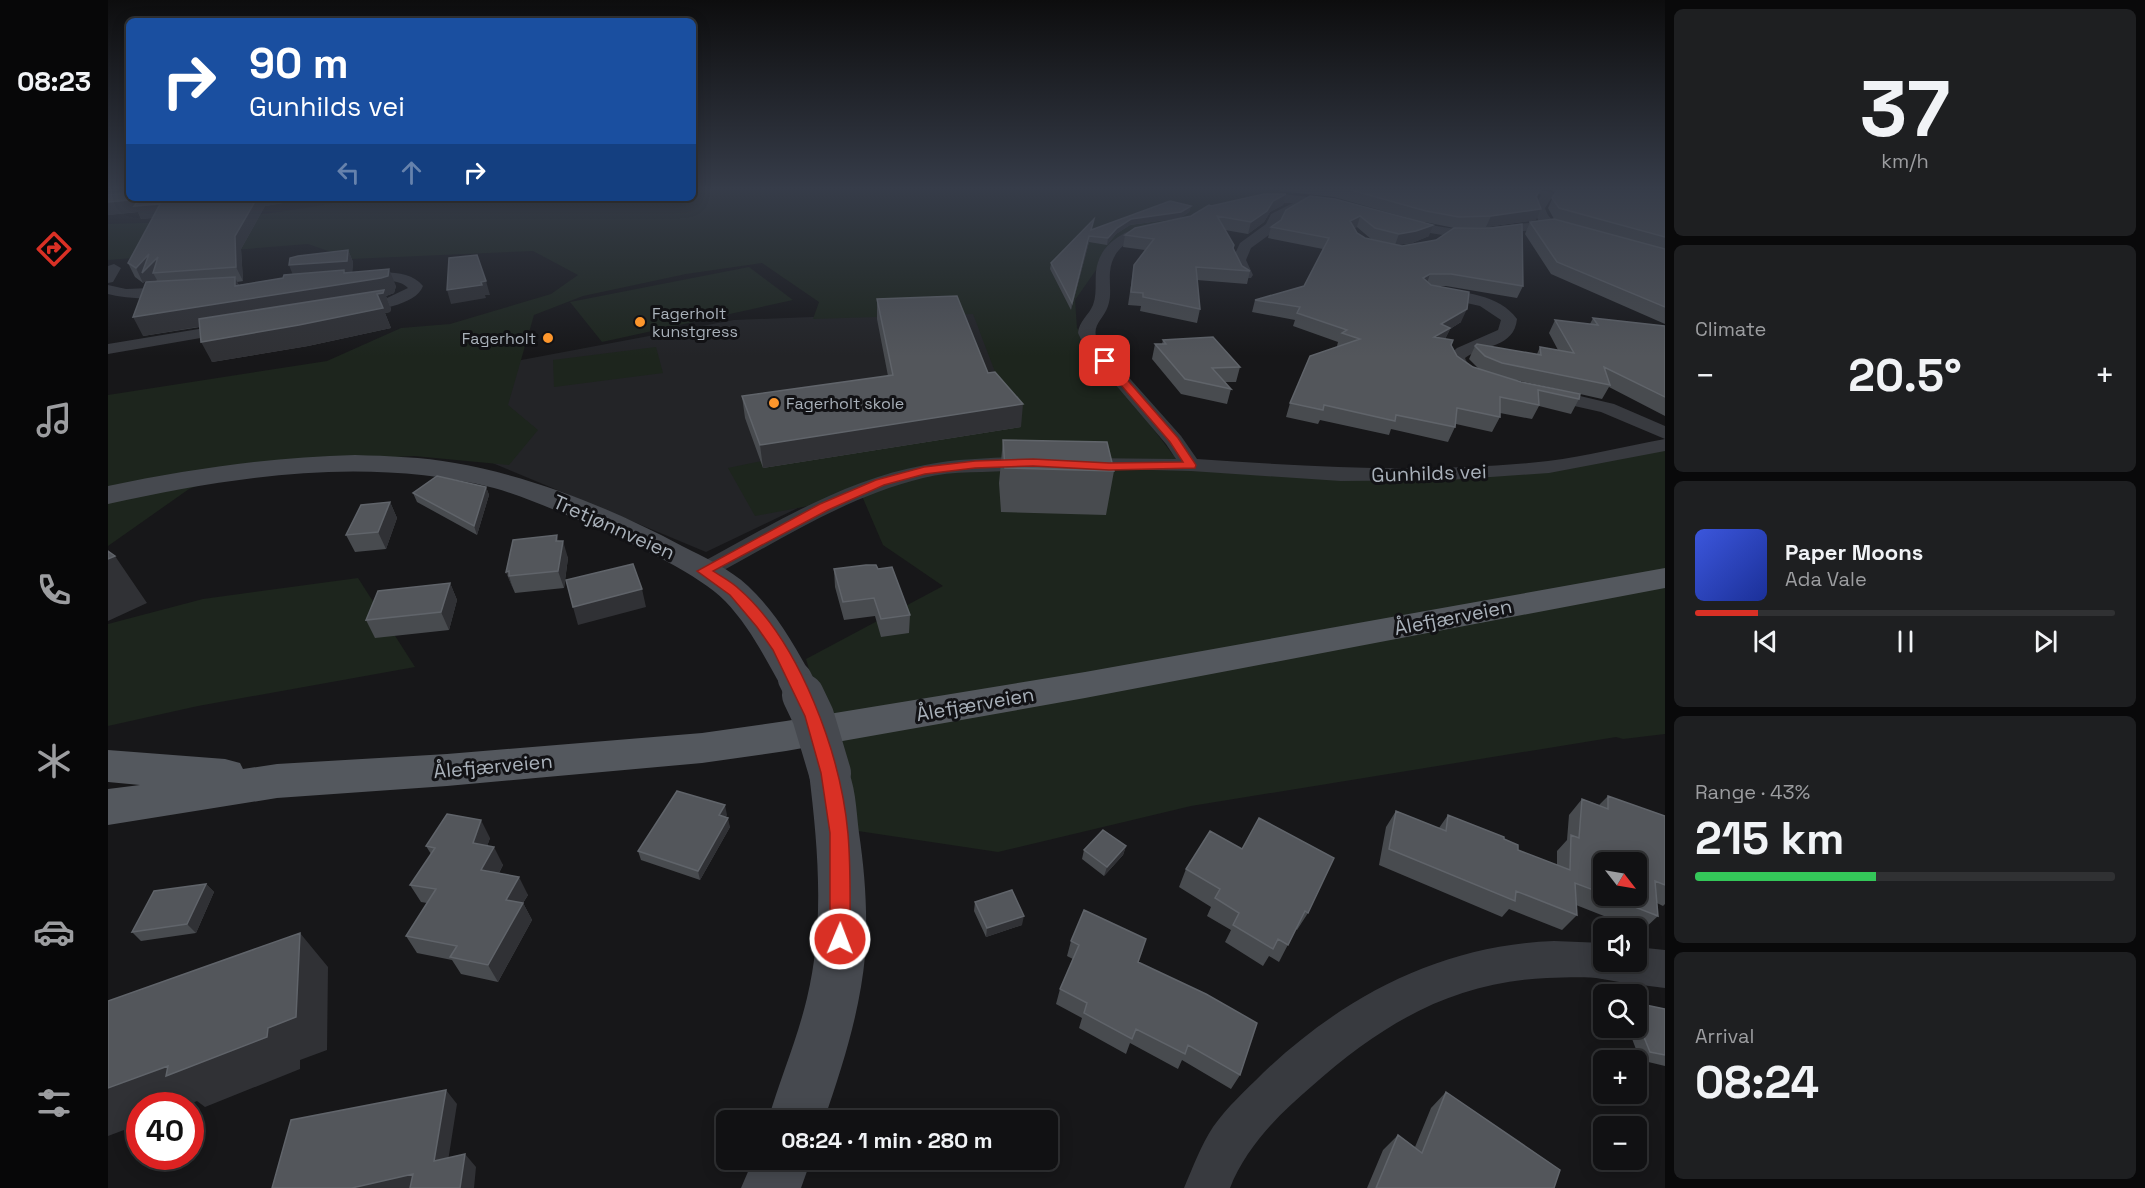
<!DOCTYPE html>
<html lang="en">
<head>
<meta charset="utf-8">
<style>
	body { margin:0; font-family:"Space Grotesk",sans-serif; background:#1e1f21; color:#f1f3f6; height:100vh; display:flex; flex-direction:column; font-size:22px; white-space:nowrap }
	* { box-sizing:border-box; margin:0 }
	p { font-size:20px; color:#9c9da0 }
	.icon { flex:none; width:33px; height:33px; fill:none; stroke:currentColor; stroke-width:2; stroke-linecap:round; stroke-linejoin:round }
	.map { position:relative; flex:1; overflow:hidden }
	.details { display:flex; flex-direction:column; gap:9px; padding:9px; background:#09090a; width:480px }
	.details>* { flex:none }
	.banner { position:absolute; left:18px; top:18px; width:570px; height:183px; border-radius:9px; box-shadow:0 3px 15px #0003,0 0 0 2px #303133; background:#1a4fa0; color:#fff; overflow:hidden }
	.needle { width:39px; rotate:121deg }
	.tools { position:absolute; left:1485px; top:852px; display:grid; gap:12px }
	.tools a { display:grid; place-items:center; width:54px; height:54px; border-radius:9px; background:#111113; box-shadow:0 3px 15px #0003,0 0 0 2px #303133; font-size:30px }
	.speed { position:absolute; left:18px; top:1092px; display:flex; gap:12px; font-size:30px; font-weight:700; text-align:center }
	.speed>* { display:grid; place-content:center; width:78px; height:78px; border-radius:50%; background:#111113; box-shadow:0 3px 15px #0003,0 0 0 2px #303133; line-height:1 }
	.speed .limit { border:9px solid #d22; background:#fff; color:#111 }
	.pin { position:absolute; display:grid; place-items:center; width:51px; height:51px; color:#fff; margin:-26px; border-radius:12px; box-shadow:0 3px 9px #0006 }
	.me { position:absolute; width:66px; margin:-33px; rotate:1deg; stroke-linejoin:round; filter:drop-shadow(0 0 4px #0008) }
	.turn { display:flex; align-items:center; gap:21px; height:126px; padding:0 24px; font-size:27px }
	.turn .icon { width:78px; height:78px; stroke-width:2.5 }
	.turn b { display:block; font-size:42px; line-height:51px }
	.lanes { display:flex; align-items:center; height:57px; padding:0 24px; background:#0003; justify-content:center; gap:30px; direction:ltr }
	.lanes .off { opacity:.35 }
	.big { font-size:45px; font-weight:800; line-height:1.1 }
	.details .card { flex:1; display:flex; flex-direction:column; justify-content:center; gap:9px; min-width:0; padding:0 21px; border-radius:9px; background:#1e1f21 }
	.details .dial { align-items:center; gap:0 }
	.dial b { font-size:78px; line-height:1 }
	.song { display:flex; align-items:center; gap:18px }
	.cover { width:72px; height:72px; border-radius:9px; background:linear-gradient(135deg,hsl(230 70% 55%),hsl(230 70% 35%)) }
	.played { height:6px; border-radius:3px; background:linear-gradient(90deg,#d93025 15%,#303133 15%) }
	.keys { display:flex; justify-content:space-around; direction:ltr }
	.heat { display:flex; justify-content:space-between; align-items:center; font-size:33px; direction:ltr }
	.charge { height:9px; border-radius:4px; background:linear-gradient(90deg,#34c759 43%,#303133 0) }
	.trip { position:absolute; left:608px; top:1110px; width:342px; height:60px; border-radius:9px; background:#111113; box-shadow:0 3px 15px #0003,0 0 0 2px #303133; font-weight:800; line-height:60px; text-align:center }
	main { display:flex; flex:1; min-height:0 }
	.tabs { display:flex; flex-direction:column; width:108px; justify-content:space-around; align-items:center; background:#070708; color:#9c9da0 }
	.tabs .icon { width:42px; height:42px }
	.tabs .selected { color:#d93025 }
	.tabs b { font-size:27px; color:#f1f3f6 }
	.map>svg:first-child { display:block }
	.built { fill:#232427 }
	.green { fill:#1d251d }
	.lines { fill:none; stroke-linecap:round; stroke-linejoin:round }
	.street { fill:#383a3f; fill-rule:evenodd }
	.secondary { fill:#46494f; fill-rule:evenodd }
	.primary { fill:#54585e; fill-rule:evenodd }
	.secondary-bridge-far1 { stroke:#46494f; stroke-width:34 }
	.secondary-bridge { stroke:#46494f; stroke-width:42 }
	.wall { fill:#484b4f; fill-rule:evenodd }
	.shaded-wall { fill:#303135 }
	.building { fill:#53565b; stroke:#60646a; stroke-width:1.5 }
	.route { fill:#d93025; stroke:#8d1f18; stroke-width:1.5 }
	.poi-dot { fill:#fd962c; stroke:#121215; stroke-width:2 }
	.labels { text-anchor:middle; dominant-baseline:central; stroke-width:6; stroke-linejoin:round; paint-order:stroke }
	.far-poi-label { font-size:16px; fill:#a9b1ba; stroke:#121215; text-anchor:start }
	.street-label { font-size:20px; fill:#a9b1ba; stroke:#121215 }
</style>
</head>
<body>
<main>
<nav class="tabs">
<b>08:23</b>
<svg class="icon selected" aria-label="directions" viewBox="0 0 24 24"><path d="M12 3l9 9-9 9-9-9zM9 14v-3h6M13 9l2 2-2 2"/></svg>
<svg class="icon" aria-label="music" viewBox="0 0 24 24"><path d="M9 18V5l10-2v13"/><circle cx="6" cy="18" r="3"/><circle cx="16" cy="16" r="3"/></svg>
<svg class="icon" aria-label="phone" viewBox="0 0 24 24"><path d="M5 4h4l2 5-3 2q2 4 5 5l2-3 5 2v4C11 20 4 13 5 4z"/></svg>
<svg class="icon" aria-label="climate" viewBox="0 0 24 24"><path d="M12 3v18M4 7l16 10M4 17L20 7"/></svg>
<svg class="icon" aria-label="car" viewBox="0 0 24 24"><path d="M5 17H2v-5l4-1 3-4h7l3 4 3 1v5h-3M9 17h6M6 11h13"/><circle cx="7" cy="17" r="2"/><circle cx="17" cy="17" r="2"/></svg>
<svg class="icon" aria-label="filters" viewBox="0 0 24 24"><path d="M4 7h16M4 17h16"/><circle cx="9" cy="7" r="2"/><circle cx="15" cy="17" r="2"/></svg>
</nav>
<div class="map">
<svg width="1557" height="1188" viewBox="0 0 1557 1188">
	<rect width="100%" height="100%" fill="#171719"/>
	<path class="built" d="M877,310L969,444L740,484L598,552L382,462L397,363L626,320Z"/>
	<path class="green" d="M585,190H1200L1178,196L1120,202L1018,237L995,260L967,300L969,328L1065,455L1089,462L1263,471L1419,466L1557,443V734L1515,739L1508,737L1083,806L890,852L750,831L698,659L835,586L775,545L754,496L647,516L620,468L716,448L892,385L865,314L705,319L711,302L654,263L578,274L475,296L426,315L400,405L430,430L401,465L306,456L143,465L81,489L0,546V395L219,361L293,328L342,324L443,294L470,275L425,251L243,259L200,244L0,260V224C82,222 170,216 250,198H585Z
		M641,267L685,300L494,342L462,302Z
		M548,347L555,373L446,387L445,360Z
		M250,578L307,667L90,706L0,726V624L95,599Z"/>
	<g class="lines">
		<path class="street" d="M1426,190L1444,192L1446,194L1437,208C1441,221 1447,221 1460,224L1461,227L1460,230H1425L1354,238L1322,233L1286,224L1284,221L1290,217L1322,225L1354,230L1431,222L1425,208L1433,195Z
			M1183,195L1229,200L1235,204L1229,208L1198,204L1173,219L1169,229L1143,248L1138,260L1145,275L1143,278H1133L1124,260L1132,243L1158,224L1163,214L1185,203L1143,204L1137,200L1143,196Z
			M1048,223L1053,224L1054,227L1053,230C1029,235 1004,245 1002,272C1001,283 1004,295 1000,306C995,321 981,326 991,344L1073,436L1089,459C1206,467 1323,474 1440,461C1479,456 1518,446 1557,439L1493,412L1431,398L1429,394L1431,390L1438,388L1506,404L1557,426V451L1441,473L1340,480L1233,481L1083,471L965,468L961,464L965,460L972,458L1068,459L1058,444L978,350L970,333C971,321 981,315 985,305C989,294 987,283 988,272C991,241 1021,228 1048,223Z
			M6,264L13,268L5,282L0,283V266Z
			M265,273C282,272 304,272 315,286C308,306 265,310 246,314L240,312L238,309L240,306L279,298L300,288C285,272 255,291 243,279L245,276Z
			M0,285L18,289L67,287L75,292C65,303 14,298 0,294Z
			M1328,287C1356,293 1391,294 1409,319C1406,348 1376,344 1357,358C1361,369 1374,369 1380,378L1377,382C1361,386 1344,372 1339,357L1349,348L1390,330L1393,320L1372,306L1323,295L1320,292Z
			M127,323L135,328L133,331L0,354V344Z
			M926,456L933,458L936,462L933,466C895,476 854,468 815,478C740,496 672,540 605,576L596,579L587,576L584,571L587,566C660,527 734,480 817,465C852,458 890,458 926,456Z
			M1446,941L1496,943V962H1528V947L1557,950V988C1536,985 1515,983 1494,979C1476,976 1457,978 1439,978C1344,982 1274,1024 1204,1086C1171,1114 1138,1147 1122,1188H1076C1085,1167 1093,1145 1105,1127C1119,1107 1138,1090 1155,1073C1236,996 1333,945 1446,941Z"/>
		<path class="secondary" d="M247,455C281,456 314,457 347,463C426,477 503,508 574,546C596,557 622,569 640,586C668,612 687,646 705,679L700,688L687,692L674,688C657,658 642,627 617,601C592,575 526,544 492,529C457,515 422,498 386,488C258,456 127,476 0,504V486C82,469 163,457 247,455Z
			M722,757L736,761C748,783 748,809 751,833C757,873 760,915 757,956C752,1012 734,1068 716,1120H660C672,1079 689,1040 699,998C717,924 710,847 701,773L708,761Z
			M645,1160H703L693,1188H633Z"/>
		<path class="primary" d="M1557,568V588L977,698L678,751L594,763L339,786L169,798L0,825V789L32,785L0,782V750L117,759L132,763L135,769L169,764L339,754L594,733L678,721L977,672Z"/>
		<path class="secondary-bridge-far1" d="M687,679L696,697"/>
		<path class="secondary-bridge" d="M695,695L705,716L722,773"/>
	</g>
	<path class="wall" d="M0,190H21V198L193,200L157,206L133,249L135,281L129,282L131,285L175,278L240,250L245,262L244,273L288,286L286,293L278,296L283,309L282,312L277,313L283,328L200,346L104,362L92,327L35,336L39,282L38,280L35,283L27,277L20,263L45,218L33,219L30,212L0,215Z
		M1172,190H1432L1429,198L1428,220L1378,227L1346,228L1317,222L1321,236L1304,243L1289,245L1415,286L1409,298L1338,286H1330L1353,322L1342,329L1337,339L1345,340L1343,345L1349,356L1365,367L1370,368L1361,359L1367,346L1429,354L1432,347L1450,350L1441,333L1447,320L1482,324L1485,318L1557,326V416L1501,387L1494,399L1472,394L1471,399L1463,414L1431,406L1424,419L1392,413V417L1384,432L1348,424L1347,427L1340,442L1283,429L1281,435L1212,420L1210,424L1178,417L1182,403L1230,347L1229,346L1230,342L1185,326L1187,320L1144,312L1147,300L1196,286L1215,249L1160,238L1163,227L1173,220L1178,210L1300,218L1226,197L1171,191ZM1249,227L1263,239L1275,242L1257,238L1249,233L1246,228ZM1408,380L1462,392L1413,382Z
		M1444,190H1557V324L1443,274L1417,234L1422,222L1446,219L1440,208L1447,193Z
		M1178,194L1175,205L1162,212L1156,222L1140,234L1117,230L1125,248L1134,266L1142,271L1139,284L1089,280L1092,309L1089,323L1032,311L1033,306L1020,305L1026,265L1037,250L1015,247L1017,235L1083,216L1103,206Z
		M1083,206L1081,212L1072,218L1022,225L1008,234L999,245L981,242L963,310L942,269L943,263L984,230Z
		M769,299L880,373L913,427L655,468L637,418L634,396L780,376L769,319Z
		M1055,340L1132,367L1128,382H1117L1123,389L1119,404L1073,394L1044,359L1047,344H1054Z
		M895,440L1006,471L998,515L893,512L891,483Z
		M378,487L381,495L369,535L309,502L305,493Z
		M282,502L289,518L278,549L247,552L238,535Z
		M451,541L460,558L456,588L407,593L398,572Z
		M726,569H770L802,615L801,633L773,637L767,616L736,620L727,587Z
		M342,583L349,600L341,630L267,638L258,620Z
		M1500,796L1557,816V904L1555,906L1549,903L1550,916L1534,931L1468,905L1469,915L1454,930L1401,909L1394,917L1271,865L1278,827L1288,811L1331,828L1340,815L1396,839L1410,850L1449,865V851L1459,840L1461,815L1474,799L1491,805ZM1496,862L1528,896H1496Z
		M619,815L617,817L622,827L592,880L533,860L530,851Z
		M1102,831L1200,913L1189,930L1188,929L1171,962L1161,956L1155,966L1117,942L1123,930L1099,916L1103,907L1071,887L1078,869Z
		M382,838L379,846L395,865L391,873L420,895L415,903L424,920L390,982L353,974L344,960L309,953L298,936L319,903L313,902L302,885L323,854L318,846Z
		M1018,846L1015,855L996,876L974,859L976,850Z
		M98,884L106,892L88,933L33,941L24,932Z
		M867,902L914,925L878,937L866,911Z
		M963,941L1030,962L1132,1075L1123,1089L1074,1060L1070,1069L1022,1043L1018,1054L971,1028L974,1018L948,1004L952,989L965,959L959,956Z
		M1528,1003L1557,1009V1066L1532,1060L1520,1028H1528Z
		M1338,1092L1446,1188H1259L1275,1150L1290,1135L1307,1147L1323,1108Z"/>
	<path class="shaded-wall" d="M1178,194L1175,205L1162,212L1156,222L1140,234L1143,222L1165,201Z
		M149,198H193V200L157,206L133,249L135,281L128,267L127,236Z
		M32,199L52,204L59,216L33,219L30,212L0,215V202Z
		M1083,206L1081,212L1072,218L1022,225L1008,234L999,245L1000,238L1009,228L1023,219Z
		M1433,209L1428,220L1378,227L1383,216Z
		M1252,216L1249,227L1239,232L1242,221Z
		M1325,225L1321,236L1304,243L1287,245L1291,234Z
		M981,236V242L963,310L964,303Z
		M240,250L245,262L244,274L281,269L288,286L286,293L278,296L283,309L282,312L277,313L283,328L200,346L104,362L93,342L271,297L35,336L25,317L127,286V277L135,295L186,278L181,265Z
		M41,254L50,257L45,273L49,280L42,287L38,280L35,283L28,268Z
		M1322,274L1318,286L1315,278Z
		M378,281L382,295H377L378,298L343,304L339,290Z
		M1359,309L1353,322L1342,329L1336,341L1321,350L1333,324Z
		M915,404L913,427L655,468L652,445Z
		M378,487L381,495L369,535L366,526Z
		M282,502L289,518L278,549L270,532Z
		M449,535L453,550L455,541L460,558L456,588L450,571L448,541Z
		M7,556L39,603L0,621V559Z
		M401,571V576L405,589L398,572Z
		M342,583L349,600L341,630L333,612Z
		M534,589L538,607L470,625L465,607Z
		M617,805L619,815L613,824L611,815Z
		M620,818L622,827L592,880L590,871Z
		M373,820L382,838L374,861L365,843Z
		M1018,846L1015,855L996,876L999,867Z
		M386,847L395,865L383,888L373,870Z
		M411,877L420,895L414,904L415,903L424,920L390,982L380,965L398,900Z
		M98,884L106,892L88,933L79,924Z
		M916,916L914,925L878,937L879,928Z
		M192,933L220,967L219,1050L192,1060V1069L97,1107L89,1101L77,1106H32V1124L0,1136V1088L160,1028Z
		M338,1090L349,1104L338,1174L326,1161Z
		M357,1154L368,1167L366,1188H352Z
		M305,1174L311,1188H244Z"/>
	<path class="building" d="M1243,190H1432L1428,196L1433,209L1383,216L1351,217L1318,211Z
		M1449,190H1557V237L1451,208L1444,198Z
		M21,193V198H149L127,236L128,267L45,273L50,257L34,273L41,254L28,268L20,263L52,204L26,206L32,199L0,202V195Z
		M1156,194H1178L1165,201L1159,211L1143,222L1109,216L1126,245L1125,248L1134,266L1142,271L1088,267L1092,309L1035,297V293L1023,292L1026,265L1046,239L1017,235L1027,228L1083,216L1101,205L1103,206Z
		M1202,196L1227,199L1325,225L1308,231L1291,234L1267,228L1252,216L1242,221L1249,233L1257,238L1294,246L1328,240L1346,228H1383L1414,224L1415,286L1343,274H1322L1315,278L1323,285L1361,292L1359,309L1333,324L1342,328L1326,337L1345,340L1343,345L1349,356L1365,367L1413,382L1472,394L1471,399L1430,390L1431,405L1392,397V417L1349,408L1347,427L1288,415L1287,421L1216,405L1215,410L1182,403L1202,356L1252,339L1234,333L1239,330L1189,313L1192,307L1147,300L1196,286L1221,238L1163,227L1173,220L1178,210Z
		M1062,201L1083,206L1073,212L1023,219L1009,228L1000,238L981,236L964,303L943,263L986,219L983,230Z
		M1446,219L1557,249V307L1449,262L1422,222Z
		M240,250L239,261L181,265L182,258L190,256Z
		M369,255L378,281L373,282L374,285L339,290L341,258Z
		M281,269L280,276L273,278L25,317L38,282L127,277V286L175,278L176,275L236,270V273Z
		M276,290L275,293L269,294L275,308L191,325L93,342L91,319Z
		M849,296L880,373L887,372L915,404L652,445L634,396L785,375L769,299Z
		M1485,318L1557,326V397L1496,367L1502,385L1394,363L1377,356L1367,346L1369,344L1433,355L1432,347L1466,353L1447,320L1490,325Z
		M1105,337L1132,367L1104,368L1123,389L1077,379L1047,344H1058L1055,340Z
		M895,440L999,442L1006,471L897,468Z
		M329,476L378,487L366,526L305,493Z
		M282,502L270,532L238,535L253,505Z
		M449,535L448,541H455L450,571L401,576V571L398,572L405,540Z
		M0,551L7,556L0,559Z
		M525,564L534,589L465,607L458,580Z
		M758,565H768L770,569L784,567L802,615L773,619L766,598L735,602L726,569Z
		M342,583L333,612L258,620L270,591Z
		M569,791L617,805L611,815L620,818L590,871L530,851Z
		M1500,796L1557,816V885L1547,881L1550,916L1499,896H1528V862H1496V894L1467,883L1469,915L1408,891L1407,901L1281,849L1288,811L1338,831L1340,815L1396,837V839L1410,845V850L1462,870L1463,835L1471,838L1474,799L1500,809Z
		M339,814L373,820L365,843L386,847L373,870L411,877L398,900L415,903L380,965L342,957L349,946L298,936L328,889L302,885L327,848L318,846Z
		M1151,818L1226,858L1200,913L1197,911L1180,945L1170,939L1165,949L1125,925L1131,913L1107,898L1112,889L1078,869L1102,831L1134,849Z
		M995,830L1018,846L999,867L976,850Z
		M98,884L79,924L24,932L46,891Z
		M904,890L916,916L879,928L867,902Z
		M976,910L1038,939L1030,962L1098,994L1149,1023L1132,1075L1080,1045L1077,1054L1028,1029L1024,1039L976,1013L979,1003L952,989L971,945L963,941Z
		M192,933L188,1017L160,1028L159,1037L58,1076L60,1066L0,1088V1001Z
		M1528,1003L1557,1009V1055L1542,1052L1528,1017Z
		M338,1090L326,1161L357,1154L352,1188H302L305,1174L244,1188H164L183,1120Z
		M1338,1092L1452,1170L1446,1188H1268L1290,1135L1314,1153Z"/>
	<linearGradient id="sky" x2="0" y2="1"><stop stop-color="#0d0d0e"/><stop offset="0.53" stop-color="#363c49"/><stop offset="1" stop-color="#363c49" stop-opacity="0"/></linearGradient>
	<rect width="1557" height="356" fill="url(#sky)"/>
	<path class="route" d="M997,358L1001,359L1070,438L1088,465L1087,468L1001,470L925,466L867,468L817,474L776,485L720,510L605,571C614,577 624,582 631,589C692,642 733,755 740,834C743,868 742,904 742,939L740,945L732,948L725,945L722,939V833L713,773L697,716L665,650L649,627L622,595L589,571L712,504L768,480L816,467L867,461L925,459L1001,463L1075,462L1062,442L994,363V359Z"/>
	<g class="poi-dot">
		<circle cx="532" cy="322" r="6"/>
		<circle cx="440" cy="338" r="6"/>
		<circle cx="666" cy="403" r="6"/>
	</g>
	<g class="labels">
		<g class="far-poi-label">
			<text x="544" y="313">Fagerholt<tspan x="544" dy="18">kunstgress</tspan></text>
			<text x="428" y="338" text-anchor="end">Fagerholt</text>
			<text x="678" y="403">Fagerholt skole</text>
		</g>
		<g class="street-label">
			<text transform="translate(1321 473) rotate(-2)">Gunhilds vei</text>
			<text transform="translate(506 527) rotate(24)">Tretjønnveien</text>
			<text transform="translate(1345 617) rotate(-11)">Ålefjærveien</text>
			<text transform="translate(867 704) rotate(-10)">Ålefjærveien</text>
			<text transform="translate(385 766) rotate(-5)">Ålefjærveien</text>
		</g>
	</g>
</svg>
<div class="tools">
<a><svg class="needle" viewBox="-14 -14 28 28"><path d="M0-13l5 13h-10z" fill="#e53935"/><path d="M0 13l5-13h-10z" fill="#9c9da0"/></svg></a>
<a><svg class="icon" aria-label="sound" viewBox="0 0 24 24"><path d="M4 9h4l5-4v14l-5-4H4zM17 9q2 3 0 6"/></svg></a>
<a><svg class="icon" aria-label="search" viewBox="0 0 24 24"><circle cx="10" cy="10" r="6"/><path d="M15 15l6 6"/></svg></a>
<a>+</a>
<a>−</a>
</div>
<div class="speed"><div class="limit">40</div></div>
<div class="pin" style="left:997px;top:361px;background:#d93025"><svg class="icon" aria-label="arrive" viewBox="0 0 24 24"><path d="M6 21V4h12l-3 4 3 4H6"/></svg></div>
<svg class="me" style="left:732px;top:939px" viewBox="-20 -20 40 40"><circle r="17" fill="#d93025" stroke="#fff" stroke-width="3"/><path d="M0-11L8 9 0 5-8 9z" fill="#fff"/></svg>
<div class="trip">08:24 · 1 min · 280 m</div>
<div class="banner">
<div class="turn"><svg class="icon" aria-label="right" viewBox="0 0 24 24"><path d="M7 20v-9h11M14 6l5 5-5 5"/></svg><div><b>90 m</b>Gunhilds vei</div></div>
<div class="lanes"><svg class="icon off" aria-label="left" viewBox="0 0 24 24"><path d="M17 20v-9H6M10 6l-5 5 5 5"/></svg><svg class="icon off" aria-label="ahead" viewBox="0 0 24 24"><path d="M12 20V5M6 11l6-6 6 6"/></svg><svg class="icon" aria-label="right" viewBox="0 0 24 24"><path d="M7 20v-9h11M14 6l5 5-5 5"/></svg></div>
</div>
</div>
<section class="details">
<div class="card dial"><b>37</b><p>km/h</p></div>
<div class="card"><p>Climate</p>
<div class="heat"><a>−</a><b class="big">20.5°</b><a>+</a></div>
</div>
<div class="card">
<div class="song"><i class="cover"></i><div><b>Paper Moons</b><p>Ada Vale</p></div></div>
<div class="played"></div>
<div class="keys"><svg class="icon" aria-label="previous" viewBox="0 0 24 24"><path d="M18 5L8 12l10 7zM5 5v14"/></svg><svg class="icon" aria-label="pause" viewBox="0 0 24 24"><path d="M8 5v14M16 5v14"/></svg><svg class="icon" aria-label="next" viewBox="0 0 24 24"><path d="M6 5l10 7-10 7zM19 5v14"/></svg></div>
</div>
<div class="card"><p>Range · 43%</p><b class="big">215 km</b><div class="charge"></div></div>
<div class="card"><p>Arrival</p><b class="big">08:24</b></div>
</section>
</main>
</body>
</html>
